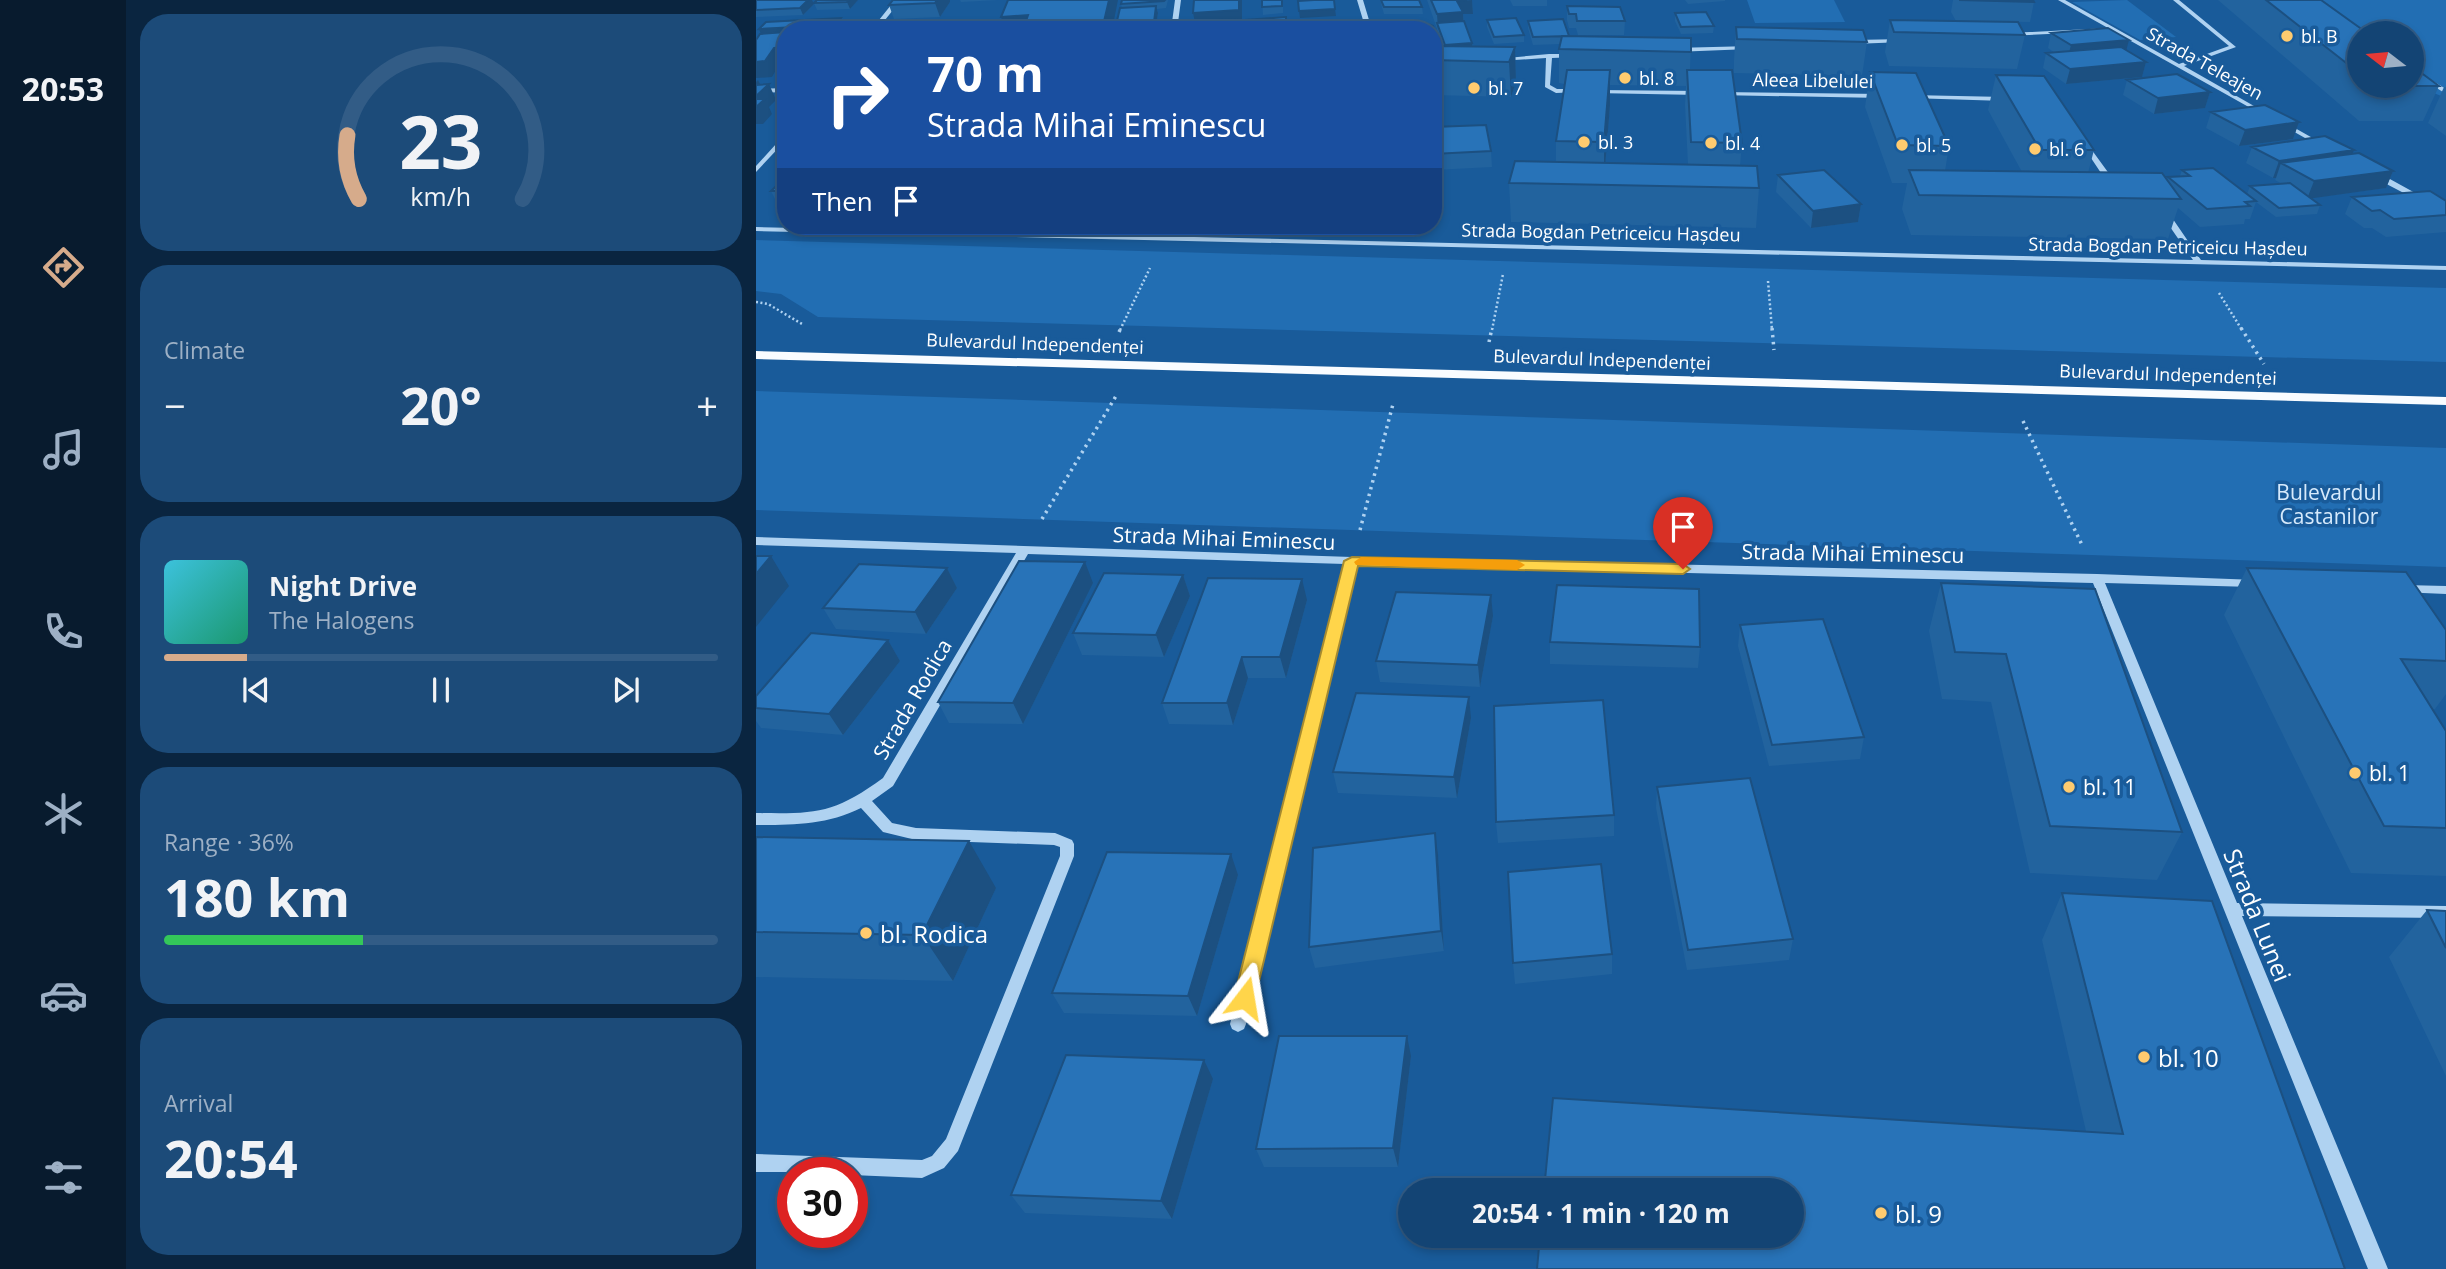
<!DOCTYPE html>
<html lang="en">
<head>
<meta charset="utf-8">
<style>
	body { margin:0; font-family:"Open Sans",sans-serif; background:#1c4b79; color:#f1f3f6; height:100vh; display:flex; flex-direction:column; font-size:26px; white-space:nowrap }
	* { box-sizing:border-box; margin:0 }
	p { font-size:23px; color:#9db0c5 }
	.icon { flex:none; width:38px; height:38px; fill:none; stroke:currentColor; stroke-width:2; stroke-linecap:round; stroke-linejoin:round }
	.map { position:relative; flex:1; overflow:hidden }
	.panel { display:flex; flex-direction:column; gap:14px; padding:14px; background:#0a2540; width:630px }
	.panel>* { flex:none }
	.hud { position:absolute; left:21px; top:21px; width:665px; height:214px; border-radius:28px; box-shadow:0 4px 10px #0003,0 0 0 2px #325c86; background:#1a4fa0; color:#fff; overflow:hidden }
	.needle { width:46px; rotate:286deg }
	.buttons { position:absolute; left:1591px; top:21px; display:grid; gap:14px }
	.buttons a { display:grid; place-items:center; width:77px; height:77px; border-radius:50%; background:#134474; box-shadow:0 4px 10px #0003,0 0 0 2px #325c86; font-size:35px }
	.speed { position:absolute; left:21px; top:1157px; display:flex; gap:14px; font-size:35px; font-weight:700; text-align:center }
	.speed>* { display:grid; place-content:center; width:91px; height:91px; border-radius:50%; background:#134474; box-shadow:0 4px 10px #0003,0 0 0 2px #325c86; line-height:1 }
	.speed .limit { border:10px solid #d22; background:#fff; color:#111 }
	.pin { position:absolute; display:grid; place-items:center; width:60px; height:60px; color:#fff; margin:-72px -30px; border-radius:50% 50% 50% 0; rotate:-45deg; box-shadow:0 0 7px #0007 }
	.pin .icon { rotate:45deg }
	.me { position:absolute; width:77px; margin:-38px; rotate:14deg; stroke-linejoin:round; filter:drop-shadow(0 0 5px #0008) }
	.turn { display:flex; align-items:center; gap:24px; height:147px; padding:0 35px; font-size:32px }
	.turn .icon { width:91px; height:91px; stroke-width:2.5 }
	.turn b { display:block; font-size:49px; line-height:60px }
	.then { display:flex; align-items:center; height:66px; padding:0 35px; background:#0003; gap:14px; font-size:26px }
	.big { font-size:52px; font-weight:700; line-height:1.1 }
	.panel .tile { flex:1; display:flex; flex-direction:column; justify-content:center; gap:10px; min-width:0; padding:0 24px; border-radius:28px; background:#1c4b79 }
	.panel .dial { align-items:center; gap:0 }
	.dial svg { height:182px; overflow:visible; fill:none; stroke:#325c86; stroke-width:7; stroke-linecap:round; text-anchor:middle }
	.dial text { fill:#f1f3f6; stroke:none }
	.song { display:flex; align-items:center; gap:21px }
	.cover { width:84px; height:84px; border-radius:10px; background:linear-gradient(135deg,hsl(190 70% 55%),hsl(160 70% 35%)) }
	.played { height:7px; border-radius:4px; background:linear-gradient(90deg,#d6ab8b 15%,#325c86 15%) }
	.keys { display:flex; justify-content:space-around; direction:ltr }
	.heat { display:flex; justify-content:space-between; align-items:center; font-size:38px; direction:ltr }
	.charge { height:10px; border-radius:5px; background:linear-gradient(90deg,#34c759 36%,#325c86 0) }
	.trip { position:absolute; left:642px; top:1178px; width:406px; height:70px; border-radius:35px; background:#134474; box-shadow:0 4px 10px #0003,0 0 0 2px #325c86; font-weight:700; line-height:70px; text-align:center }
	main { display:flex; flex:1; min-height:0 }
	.tab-bar { display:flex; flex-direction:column; width:126px; justify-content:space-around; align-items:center; background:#081b2e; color:#9db0c5 }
	.tab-bar .icon { width:49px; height:49px }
	.tab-bar .on { color:#d6ab8b }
	.tab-bar b { font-size:32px; color:#f1f3f6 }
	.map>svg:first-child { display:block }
	.green { fill:#226eb3 }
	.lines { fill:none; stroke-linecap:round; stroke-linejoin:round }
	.path-far1 { stroke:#afd2f1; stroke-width:2.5; stroke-dasharray:2 2.5; stroke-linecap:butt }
	.path { stroke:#afd2f1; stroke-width:3.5; stroke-dasharray:2.5 4.5; stroke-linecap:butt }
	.minor { fill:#afd2f1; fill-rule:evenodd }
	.major { fill:#f9fcff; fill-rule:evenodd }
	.wall { fill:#22639e; fill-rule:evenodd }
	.shaded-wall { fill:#1c5081 }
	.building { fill:#2873b8; stroke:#1c5081; stroke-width:2 }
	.route { fill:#ffd54a; stroke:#a68a30; stroke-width:2 }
	.slow { fill:#f59e0b }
	.poi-dot { fill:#ffcb6f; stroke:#195b9a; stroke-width:2.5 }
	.labels { text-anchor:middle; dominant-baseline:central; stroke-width:7; stroke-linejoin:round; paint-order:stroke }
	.far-poi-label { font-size:18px; fill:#fff; stroke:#195b9a; text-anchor:start }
	.far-street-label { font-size:18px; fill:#fff; stroke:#195b9a }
	.park-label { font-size:21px; fill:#d6eafc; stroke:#195b9a }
	.street-label { font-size:21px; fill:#fff; stroke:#195b9a }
	.poi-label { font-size:21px; fill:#fff; stroke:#195b9a; text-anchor:start }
	.near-street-label { font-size:24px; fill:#fff; stroke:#195b9a }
	.near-poi-label { font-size:24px; fill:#fff; stroke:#195b9a; text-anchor:start }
</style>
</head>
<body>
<main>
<nav class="tab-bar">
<b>20:53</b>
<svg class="icon on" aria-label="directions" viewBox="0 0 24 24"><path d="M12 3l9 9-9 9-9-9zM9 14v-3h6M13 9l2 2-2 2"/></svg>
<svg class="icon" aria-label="music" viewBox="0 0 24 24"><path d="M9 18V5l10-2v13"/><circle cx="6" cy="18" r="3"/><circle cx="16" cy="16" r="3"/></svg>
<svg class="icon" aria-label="phone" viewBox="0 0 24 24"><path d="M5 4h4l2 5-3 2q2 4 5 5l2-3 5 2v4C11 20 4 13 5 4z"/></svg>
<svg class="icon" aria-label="climate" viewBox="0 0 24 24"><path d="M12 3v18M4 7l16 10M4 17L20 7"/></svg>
<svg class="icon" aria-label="car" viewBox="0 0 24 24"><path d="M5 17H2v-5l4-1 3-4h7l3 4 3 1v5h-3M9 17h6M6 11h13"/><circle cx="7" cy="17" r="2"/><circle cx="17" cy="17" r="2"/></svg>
<svg class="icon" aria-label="filters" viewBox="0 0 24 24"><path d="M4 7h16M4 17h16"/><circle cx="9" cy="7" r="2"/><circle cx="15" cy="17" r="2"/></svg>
</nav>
<section class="panel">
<div class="tile dial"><svg viewBox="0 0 100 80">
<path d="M14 69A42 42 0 1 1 86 69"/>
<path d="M14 69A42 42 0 0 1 9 41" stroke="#d6ab8b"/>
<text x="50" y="56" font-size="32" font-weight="700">23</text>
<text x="50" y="72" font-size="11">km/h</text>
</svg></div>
<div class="tile"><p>Climate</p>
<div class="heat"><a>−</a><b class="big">20°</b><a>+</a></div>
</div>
<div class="tile">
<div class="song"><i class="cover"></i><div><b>Night Drive</b><p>The Halogens</p></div></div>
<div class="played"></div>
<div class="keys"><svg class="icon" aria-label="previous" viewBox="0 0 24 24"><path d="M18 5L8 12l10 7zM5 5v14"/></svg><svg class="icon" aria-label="pause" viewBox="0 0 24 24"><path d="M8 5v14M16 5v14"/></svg><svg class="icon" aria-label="next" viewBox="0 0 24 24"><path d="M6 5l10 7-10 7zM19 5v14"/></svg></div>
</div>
<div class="tile"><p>Range · 36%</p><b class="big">180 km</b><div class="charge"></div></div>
<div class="tile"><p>Arrival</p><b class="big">20:54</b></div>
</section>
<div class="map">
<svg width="1690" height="1269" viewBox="0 0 1690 1269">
	<rect width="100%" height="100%" fill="#195b9a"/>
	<path class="green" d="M991,0H1078L1089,22L999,23Z
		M1371,0L1420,37L1384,40L1316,2Z
		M1532,0H1690V98L1656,84V33H1603Z
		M0,240L1690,288V362L62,317L25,294L0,291Z
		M0,391L1690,448V567L0,510Z"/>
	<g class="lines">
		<path class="path-far1" d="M1012,281L1016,330
			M1463,293L1486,330
			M0,302L12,304L46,324
			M364,330L394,268
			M736,330L747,274"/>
		<path class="path" d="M1016,328L1018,350
			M1485,328L1508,364
			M363,332L365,328
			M733,342L736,328
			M1267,421L1326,545
			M286,519L360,396
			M604,530L637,404"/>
		<path class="minor" d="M139,0H145L121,30H115Z
			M419,0H425L421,30H415Z
			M601,0H607L616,30H610Z
			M1302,0H1309L1423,64L1473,46L1417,0H1423L1480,47L1428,66L1512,114L1507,115L1357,31L1252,36L1254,33L1352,28Z
			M1150,39L1148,42L1097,44L1094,42L1097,40Z
			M996,46L994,49L918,52L915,50L918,48Z
			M793,54H822L820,57L796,58L794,85L801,89H822L824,90V92L800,93L789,87L790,58L743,61L740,59Z
			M1656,68L1690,89V94L1656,72Z
			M30,88V92L0,93V89Z
			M840,90L944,91L947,93L944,95L838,93V91Z
			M962,92L1126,94L1129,96L1126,98L960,95L959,94Z
			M1155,95L1249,97L1252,99L1249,101L1153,98L1152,97Z
			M1528,122L1569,145L1570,146L1565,147L1526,125L1525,124Z
			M30,133V140L0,172V166Z
			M1326,142H1330L1362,186L1361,188H1355L1325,143Z
			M1617,173H1623L1690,210V215L1617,177Z
			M1404,209H1410L1445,260L1690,266V270L0,231V227L1437,260L1403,211Z
			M0,537L596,557L1341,574L1501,580L1503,583L1501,586L1497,587L1349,583L1481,903L1690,906V918L1486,916L1632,1269H1612L1337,583L601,565L490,1024L488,1029L482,1032L476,1029L474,1024L589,564L272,554L137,786L116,801L136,823L160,828L299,833L316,840L318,844V856L202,1151L188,1168L166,1178L96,1175V1172H0V1154L166,1160L176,1156L190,1139L304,856V847L298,845L160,840L127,832L105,808C71,825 37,825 0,825V813C59,814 78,814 127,778L260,553L0,545Z
			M1648,585L1690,586V594L1644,592L1642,589Z"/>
		<path class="major" d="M0,351L1690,397V405L0,359Z"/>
	</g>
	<path class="wall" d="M0,0L58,4L47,15L0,17Z
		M61,0H102L94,9L61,10L58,3Z
		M204,0H243L205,2Z
		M412,0L410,8L401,9L402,13L399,30H361L360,25L366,8L365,4Z
		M506,0H527V13L507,15Z
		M624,0H663L666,7L667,14H628Z
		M671,0H716L717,14H707L708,21L716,43L717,47H759L760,82L755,97L677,95V30H639V27L672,24L677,26L682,39L683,46H687Z
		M754,0H791V6H757Z
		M929,0H969V1L932,4Z
		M1197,0H1277L1278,2L1274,22L1200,21L1195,12Z
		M1462,0H1565L1603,33V86H1683L1667,121H1603Z
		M194,2L184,17L138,19L133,5Z
		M811,6L869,21L868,35H822L820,28H813L811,20Z
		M919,13L958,26L957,33L925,34L919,21Z
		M731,20L768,35V42L738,44L731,27Z
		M1134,20L1269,35L1261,69L1133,66L1129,52Z
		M772,21L813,36L935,38L934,70L986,143L984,166L1003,188L1000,228L755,222L753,183L800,162V141L808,84L803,83V49L804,44L777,45L772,28ZM854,85L930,86L929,105L932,165L849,163L854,105Z
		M980,27L1111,42L1106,76L978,73V60Z
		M1295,33L1370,50L1390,62L1386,77L1310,84L1287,68L1290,53H1299L1292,48Z
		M1114,72L1193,146L1189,171L1266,172L1232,110L1240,75L1338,150L1332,173L1411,180L1412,177L1424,176L1426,170L1491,194L1494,186L1526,184L1519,180L1520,178H1517L1490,163L1496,147L1598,150L1596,153L1637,171L1630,188L1555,198L1564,205L1561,214L1520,217L1500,202L1494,219H1489L1488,224L1444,227L1422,208L1412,239L1155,235L1146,209L1151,183H1136L1109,107Z
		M1371,80L1454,92L1449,108L1398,114L1367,95Z
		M1688,87H1690V136L1672,123Z
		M1455,112L1543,122L1537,139L1483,146L1450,128Z
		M677,127L735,151L736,167L678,170Z
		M1022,175L1105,204L1102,222L1055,228L1020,192Z
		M30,177V208L24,209L15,191Z
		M1596,197L1690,201V232L1630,237L1616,228H1608L1589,214Z
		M191,568L201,588L170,634L80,629L67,608Z
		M1491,568L1690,630V694L1679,709H1677L1690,731V876L1595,873L1468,615Z
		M427,575L434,596L408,657L326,655L317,633Z
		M337,583L267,724L193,723L182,702Z
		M1185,583L1426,832L1401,880L1274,873L1235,702L1186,699L1173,631Z
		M551,600L530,678H492L477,725L413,724L406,703Z
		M737,616L724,687L624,682L620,661Z
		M984,625L1108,737L1104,759L1013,766L982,646Z
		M132,640L144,661L87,735L5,728L0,721V696Z
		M794,642L944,647L942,668L794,664Z
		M715,718L701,798L582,793L577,772Z
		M901,787L1037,939L1033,960L931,970L900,808Z
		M858,815V836L742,843L740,822Z
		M679,833L682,854L688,951L559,968L553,947Z
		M0,837L240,888L197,981L0,977Z
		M482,875L441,1016L308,1013L296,993Z
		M1306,893L1589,1269L1330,1131L1286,940Z
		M1671,910L1690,911V1076L1633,957Z
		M856,954V974L759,984L757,963Z
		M655,1056L642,1167H508L500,1149Z
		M457,1079L416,1219L269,1213L255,1195Z"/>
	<path class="shaded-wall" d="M52,0H56L58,4L47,15L44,8Z
		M93,0H102L94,9L91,2Z
		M181,0H194V2L184,17L179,3Z
		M353,0H362L356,30H346Z
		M483,0H486V24L481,25L482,30L440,27L437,13Z
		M716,0L717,14H707L708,27L681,23L682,29L681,14L701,1Z
		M400,6L402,13L399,30H361L360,25Z
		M579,9L580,16L544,18L543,11Z
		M272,15L277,30H249L245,17Z
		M85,18L88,25L84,30H30V35L6,37L3,29Z
		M682,39L683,47H677V40Z
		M1373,40L1369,55L1311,60L1315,45Z
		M716,43L717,51L690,53L689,45Z
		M30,47V63H24L16,77L0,78V62L18,48Z
		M759,47L760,82L755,97L753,62Z
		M1390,62L1386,77L1310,84L1314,69Z
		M854,70V105L848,180V142Z
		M2,80L7,90L13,84L20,100L13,107L16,114L7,124H0V82Z
		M1454,92L1449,108L1398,114L1402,98Z
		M1543,122L1537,139L1483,146L1489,130Z
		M1598,150L1591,167L1525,163L1520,178H1517L1523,161Z
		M1637,171L1630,188L1551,199L1558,181Z
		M1105,204L1102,222L1055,228L1057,211Z
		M15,556L33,586L0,627V574Z
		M329,562L337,583L267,724L257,703Z
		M191,568L201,588L170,634L159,612Z
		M427,575L434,596L408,657L400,635Z
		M546,579L551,600L530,678L524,657Z
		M735,595L737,616L724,687L722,665Z
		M132,640L144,661L87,735L73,714Z
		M486,657L492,678L477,725L471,703Z
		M713,697L715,718L701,798L698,777Z
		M679,833L682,854L688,951L685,931Z
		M213,841L240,888L197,981L166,935Z
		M475,854L482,875L441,1016L432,996Z
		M651,1036L655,1056L642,1167L637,1148Z
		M448,1060L457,1079L416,1219L405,1201Z"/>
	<path class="building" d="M0,0H52L44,8L0,10Z
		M61,0H93L91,2L58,3Z
		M137,0H181L179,3L133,5Z
		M252,0H353L346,30H267L272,15L245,17Z
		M366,0H409L408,1L365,4Z
		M438,0H483V10L437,13Z
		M506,0H526V6L506,7Z
		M558,0H578L579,9L543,11L542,1Z
		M625,0H663L666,7H628Z
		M675,0H711L701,1L707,12L681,14Z
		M1203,0H1277L1278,2Z
		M1510,0H1565L1611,33H1603V73Z
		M400,6L398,22L360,25L364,8Z
		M811,6L864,7L869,21H821L820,14H813Z
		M950,12L958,26L925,27L919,13Z
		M530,17V30H488L489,20Z
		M85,18L80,25L3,29L10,22Z
		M760,18L768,35L738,37L731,20Z
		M480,19L479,30H420L421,28H424L426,22Z
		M807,19L813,36L777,37L772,21Z
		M1134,20L1262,22L1269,35L1138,32Z
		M586,21L588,30H542V24Z
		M708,21L716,43L689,45L681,23Z
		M672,24L677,26L682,39L677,40V30H640L639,27Z
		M980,27L1107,30L1111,42L981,39Z
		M1352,28L1373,40L1315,45L1295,33Z
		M30,32V47L18,48L9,61L0,62V40L4,34Z
		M806,36L935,38V52L803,49Z
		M677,46L759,47L753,62L677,60Z
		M1365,47L1390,62L1314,69L1290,53Z
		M1656,66L1683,86H1656Z
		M811,70H854L848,142L800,141Z
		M931,70H976L986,143L935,142Z
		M1114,72L1160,73L1193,146L1142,145Z
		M1421,74L1454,92L1402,98L1371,80Z
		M1240,75L1288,76L1338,150H1284Z
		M13,84L0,96V85Z
		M0,99H9L0,107Z
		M1509,105L1543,122L1489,130L1455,112Z
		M730,125L735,151L677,154V127Z
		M1569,136L1598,150L1523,161L1496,147Z
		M1603,153L1637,171L1558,181L1525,163Z
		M759,161L1001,166L1003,188L753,183Z
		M1457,168L1500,201L1489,202L1494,206L1451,209L1412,177L1434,176L1426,170Z
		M1068,170L1105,204L1057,211L1022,175Z
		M1153,170L1406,173L1425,199L1163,195Z
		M30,177V191H15Z
		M1534,183L1564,205L1523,208L1494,186Z
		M1674,191L1690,201V215L1638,219L1624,210L1616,211L1596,197Z
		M0,556H15L0,574Z
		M263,561L329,562L257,703L182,702Z
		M103,564L191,568L159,612L67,608Z
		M1491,568L1650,572L1690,630V661L1645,659L1690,731V828L1628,826Z
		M348,573L427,575L400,635L317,633Z
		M452,578L546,579L524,657H486L471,703H406Z
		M1185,583L1339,589L1426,832L1294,826L1250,654L1199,652Z
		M801,585L943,589L944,647L794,642Z
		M640,592L735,595L722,665L620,661Z
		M1067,619L1108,737L1016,745L984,625Z
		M55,633L132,640L73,714L0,708V696Z
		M600,693L713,697L698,777L577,772Z
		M847,700L858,815L740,822L738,706Z
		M994,778L1037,939L932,950L901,787Z
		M679,833L685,931L553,947L557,848Z
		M0,837L213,841L166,935L0,932Z
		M351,852L475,854L432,996L296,993Z
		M845,864L856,954L757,963L752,872Z
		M1306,893L1456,901L1589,1269H781L784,1236H1036V1190H788L797,1098L1367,1134Z
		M1671,910L1690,911V948Z
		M523,1036H651L637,1148L500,1149Z
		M310,1055L448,1060L405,1201L255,1195Z"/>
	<path class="route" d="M596,557L927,564L934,569L927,574L602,566L499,998L496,1005L489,1008L481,1005L478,998L588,561Z"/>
	<path class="slow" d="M605,557L761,560L769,565L761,570L600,565L598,562Z"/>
	<g class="poi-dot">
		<circle cx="1531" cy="36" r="7"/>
		<circle cx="869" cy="78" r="7"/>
		<circle cx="718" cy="88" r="7"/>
		<circle cx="828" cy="142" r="7"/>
		<circle cx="955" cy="143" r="7"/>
		<circle cx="1146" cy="145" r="7"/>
		<circle cx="1279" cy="149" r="7"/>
		<circle cx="1599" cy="773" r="7"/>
		<circle cx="1313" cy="787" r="7"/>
		<circle cx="110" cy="933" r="7"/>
		<circle cx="1388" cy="1057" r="7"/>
		<circle cx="1125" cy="1213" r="7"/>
	</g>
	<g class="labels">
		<g class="far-poi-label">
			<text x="1545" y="36">bl. B</text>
			<text x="883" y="78">bl. 8</text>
			<text x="732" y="88">bl. 7</text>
			<text x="842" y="142">bl. 3</text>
			<text x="969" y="143">bl. 4</text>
			<text x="1160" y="145">bl. 5</text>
			<text x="1293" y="149">bl. 6</text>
		</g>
		<g class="far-street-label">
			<text transform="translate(1449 63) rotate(29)">Strada Teleajen</text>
			<text transform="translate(1057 80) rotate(1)">Aleea Libelulei</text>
			<text transform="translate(845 232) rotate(1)">Strada Bogdan Petriceicu Hașdeu</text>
			<text transform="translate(1412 246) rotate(1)">Strada Bogdan Petriceicu Hașdeu</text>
			<text transform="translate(279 343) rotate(2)">Bulevardul Independenței</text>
			<text transform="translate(846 359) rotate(2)">Bulevardul Independenței</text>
			<text transform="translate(1412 374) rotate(2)">Bulevardul Independenței</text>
		</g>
		<g class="park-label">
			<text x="1573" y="492">Bulevardul<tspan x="1573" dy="24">Castanilor</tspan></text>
		</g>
		<g class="street-label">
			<text transform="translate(468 538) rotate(2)">Strada Mihai Eminescu</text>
			<text transform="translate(1097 553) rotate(1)">Strada Mihai Eminescu</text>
			<text transform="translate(156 699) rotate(-60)">Strada Rodica</text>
		</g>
		<g class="poi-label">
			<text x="1613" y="773">bl. 1</text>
			<text x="1327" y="787">bl. 11</text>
		</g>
		<g class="near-street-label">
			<text transform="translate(1502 915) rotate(68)">Strada Lunei</text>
		</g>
		<g class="near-poi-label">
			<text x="124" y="933">bl. Rodica</text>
			<text x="1402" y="1057">bl. 10</text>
			<text x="1139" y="1213">bl. 9</text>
		</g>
	</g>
</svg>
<div class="buttons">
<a><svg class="needle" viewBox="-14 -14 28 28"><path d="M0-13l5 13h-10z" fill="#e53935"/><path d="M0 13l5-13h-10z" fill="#9db0c5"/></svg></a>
</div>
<div class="speed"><div class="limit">30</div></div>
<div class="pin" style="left:927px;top:569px;background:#d93025"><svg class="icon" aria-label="arrive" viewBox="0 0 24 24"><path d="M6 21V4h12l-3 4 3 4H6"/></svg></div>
<svg class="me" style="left:489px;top:998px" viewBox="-20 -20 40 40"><path d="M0-17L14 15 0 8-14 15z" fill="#ffd54a" stroke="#fff" stroke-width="4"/></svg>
<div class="trip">20:54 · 1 min · 120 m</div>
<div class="hud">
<div class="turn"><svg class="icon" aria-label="right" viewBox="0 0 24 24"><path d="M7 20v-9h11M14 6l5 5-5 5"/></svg><div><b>70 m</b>Strada Mihai Eminescu</div></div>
<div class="then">Then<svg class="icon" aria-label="arrive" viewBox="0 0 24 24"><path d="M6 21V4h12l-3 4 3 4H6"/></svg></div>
</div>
</div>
</main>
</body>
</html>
